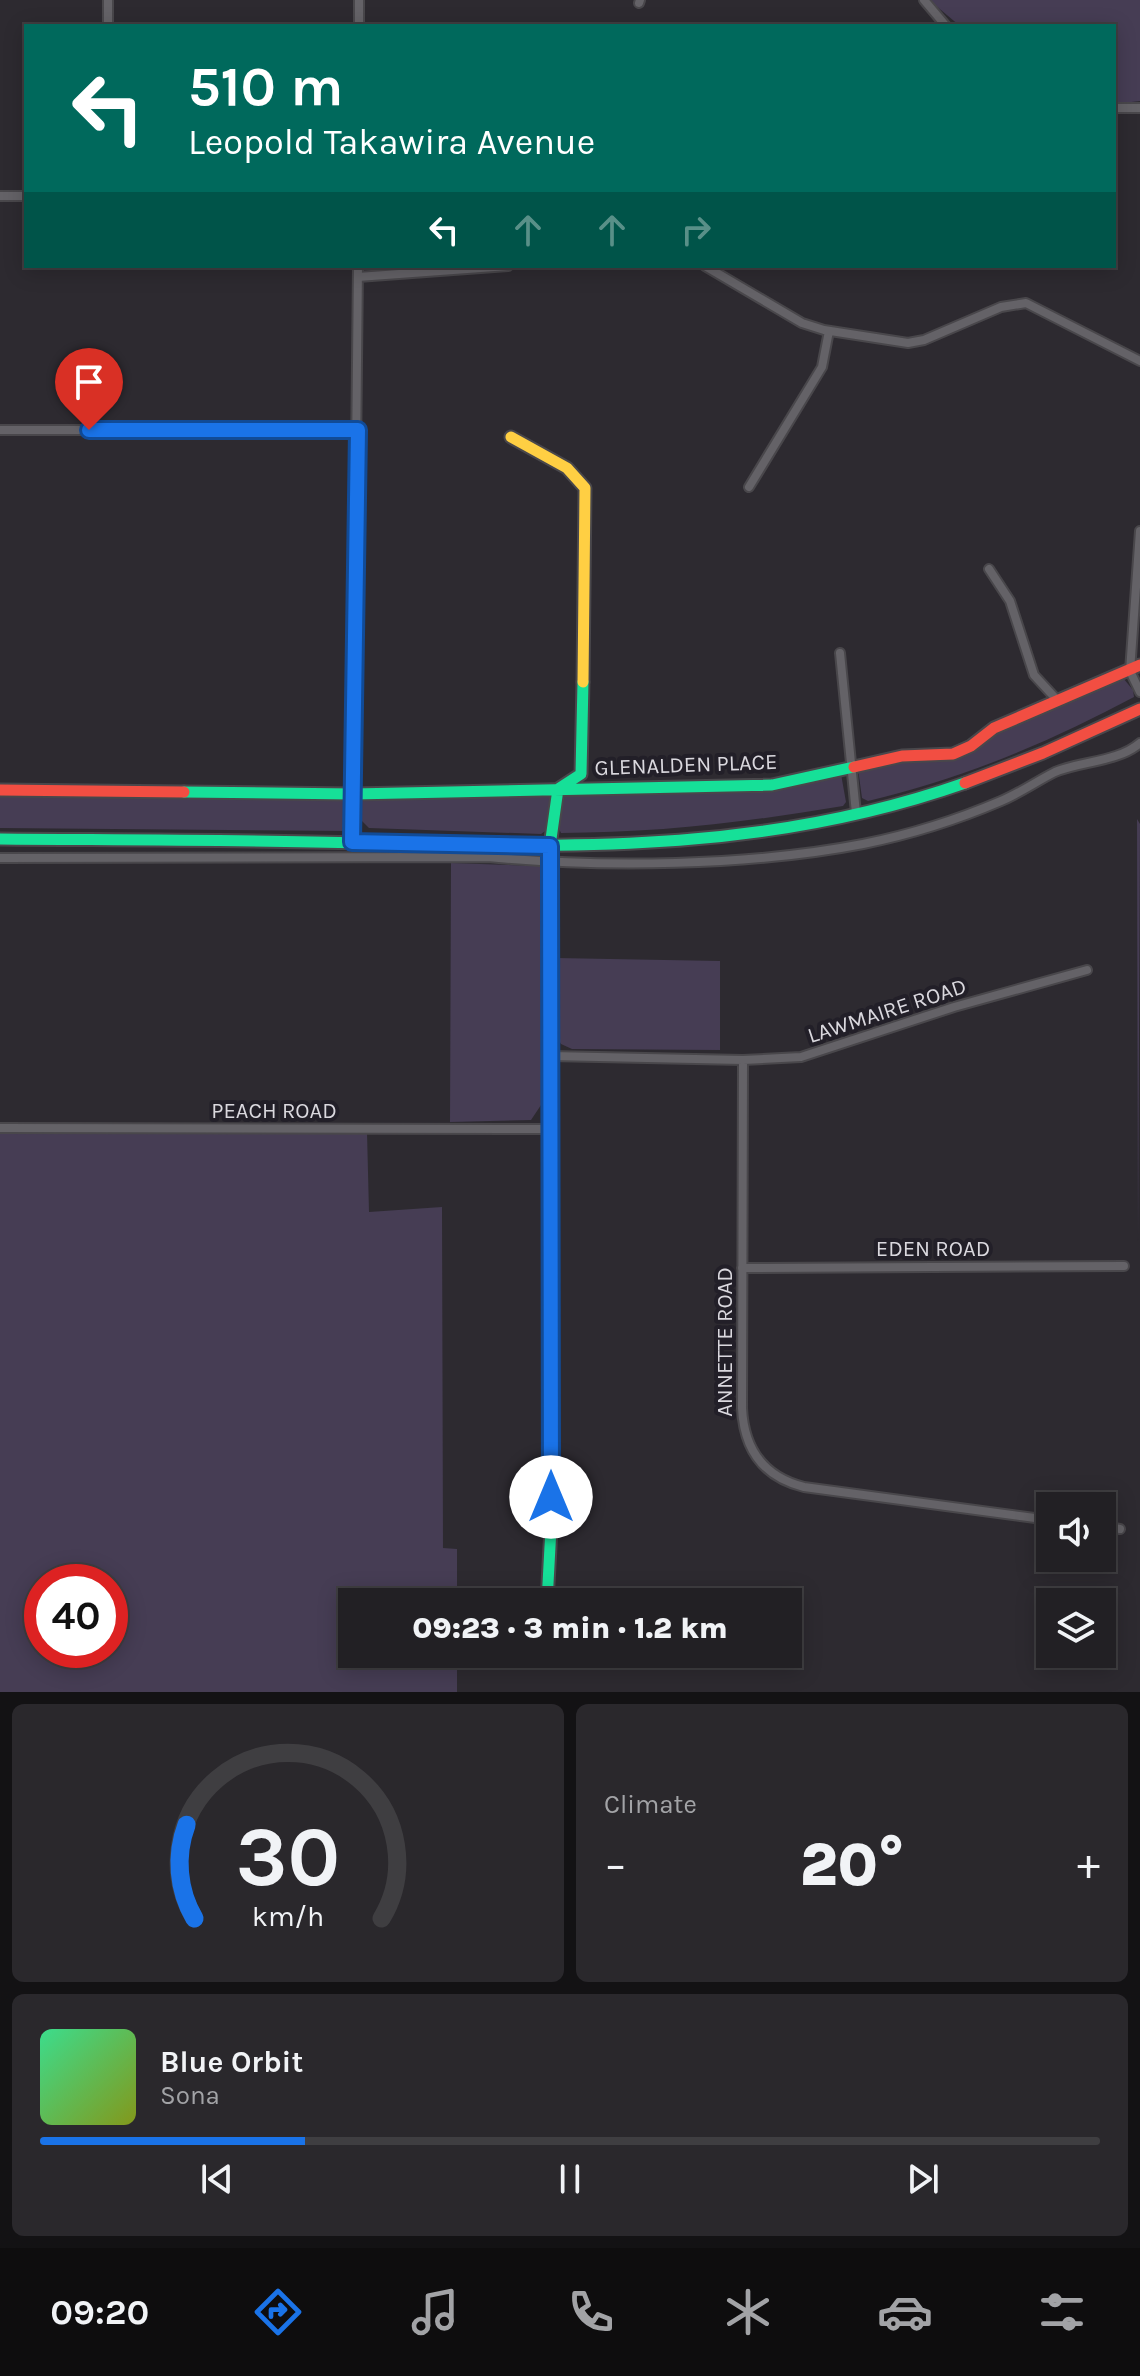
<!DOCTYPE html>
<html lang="en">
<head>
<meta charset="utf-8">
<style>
	body { margin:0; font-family:Karla,sans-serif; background:#2a282c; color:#f1f3f6; height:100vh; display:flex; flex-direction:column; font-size:30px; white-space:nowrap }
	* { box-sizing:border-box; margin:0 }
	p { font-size:26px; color:#a2a3a6 }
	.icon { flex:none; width:44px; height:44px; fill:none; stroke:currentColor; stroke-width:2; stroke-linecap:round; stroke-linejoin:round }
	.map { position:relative; height:1692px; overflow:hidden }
	.drawer { display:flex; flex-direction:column; gap:12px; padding:12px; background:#131214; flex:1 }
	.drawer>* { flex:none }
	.banner { position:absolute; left:24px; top:24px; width:1092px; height:244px; border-radius:0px; box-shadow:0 4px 20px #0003,0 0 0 2px #3f3e41; background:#00695c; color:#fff; overflow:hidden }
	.tools { position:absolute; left:1036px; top:1492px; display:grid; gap:16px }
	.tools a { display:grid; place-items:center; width:80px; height:80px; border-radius:0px; background:#222024; box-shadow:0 4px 20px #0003,0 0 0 2px #3f3e41; font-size:40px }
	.speed { position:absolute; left:24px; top:1564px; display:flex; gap:16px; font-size:40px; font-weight:700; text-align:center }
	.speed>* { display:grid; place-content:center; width:104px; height:104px; border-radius:50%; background:#222024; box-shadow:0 4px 20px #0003,0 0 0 2px #3f3e41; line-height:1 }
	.speed .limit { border:12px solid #d22; background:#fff; color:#111 }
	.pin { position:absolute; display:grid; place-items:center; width:68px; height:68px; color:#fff; margin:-82px -34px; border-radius:50% 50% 50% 0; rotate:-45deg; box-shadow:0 0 8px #0007 }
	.pin .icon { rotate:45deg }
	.me { position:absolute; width:88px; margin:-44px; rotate:0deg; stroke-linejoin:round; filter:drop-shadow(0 0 6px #0008) }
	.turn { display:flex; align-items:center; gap:28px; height:168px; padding:0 32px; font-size:36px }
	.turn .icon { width:104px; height:104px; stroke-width:2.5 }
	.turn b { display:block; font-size:56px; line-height:68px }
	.lanes { display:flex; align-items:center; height:76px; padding:0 32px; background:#0003; justify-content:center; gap:40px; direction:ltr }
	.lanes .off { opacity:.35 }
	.big { font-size:60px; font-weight:800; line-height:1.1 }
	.drawer .card { flex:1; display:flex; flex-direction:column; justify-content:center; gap:12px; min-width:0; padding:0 28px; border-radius:12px; background:#2a282c }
	.drawer .dial { align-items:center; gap:0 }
	.dial svg { height:208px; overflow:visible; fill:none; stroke:#3f3e41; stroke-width:7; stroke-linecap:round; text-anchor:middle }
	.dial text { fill:#f1f3f6; stroke:none }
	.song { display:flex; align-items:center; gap:24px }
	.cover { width:96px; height:96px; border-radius:12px; background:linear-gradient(135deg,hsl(150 70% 55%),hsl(70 70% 35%)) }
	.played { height:8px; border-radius:4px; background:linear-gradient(90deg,#1a73e8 25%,#3f3e41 25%) }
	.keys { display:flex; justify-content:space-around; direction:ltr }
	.heat { display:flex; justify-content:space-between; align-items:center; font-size:44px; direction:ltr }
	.drawer .tiles { flex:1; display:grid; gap:12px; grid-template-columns:1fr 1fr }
	.card:last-child { grid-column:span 2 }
	.trip { position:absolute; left:338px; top:1588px; width:464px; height:80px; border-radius:0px; background:#222024; box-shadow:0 4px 20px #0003,0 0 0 2px #3f3e41; font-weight:800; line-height:80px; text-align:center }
	.dock { display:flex; height:128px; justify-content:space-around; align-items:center; background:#0e0d0e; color:#a2a3a6 }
	.dock .icon { width:56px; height:56px }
	.dock .on { color:#1a73e8 }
	.dock b { font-size:36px; color:#f1f3f6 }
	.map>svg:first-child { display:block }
	.green { fill:#463d54; fill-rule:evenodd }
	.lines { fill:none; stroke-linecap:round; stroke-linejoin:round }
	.street-casing { stroke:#49474b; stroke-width:12 }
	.fast-casing { stroke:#49474b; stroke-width:15 }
	.slow-casing { stroke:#49474b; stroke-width:15 }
	.jam-casing { stroke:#49474b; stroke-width:15 }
	.street { stroke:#646267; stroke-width:8 }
	.fast { stroke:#16e098; stroke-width:11 }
	.slow { stroke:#ffcf43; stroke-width:11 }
	.jam { stroke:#f24e42; stroke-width:11 }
	.route-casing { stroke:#114b97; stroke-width:20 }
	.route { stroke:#1a73e8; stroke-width:14 }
	.labels { text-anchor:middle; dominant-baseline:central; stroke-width:8; stroke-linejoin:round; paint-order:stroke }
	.street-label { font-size:22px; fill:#dad8de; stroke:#221f28 }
</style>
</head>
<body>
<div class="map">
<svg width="1140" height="1692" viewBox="0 0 1140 1692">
	<rect width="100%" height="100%" fill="#2d2a30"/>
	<path class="green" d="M929,0H1140V101L1114,104V26H960Z
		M1123,678L1133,690L1134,697C1050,742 962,779 868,801L862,798L858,769L905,758L937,757Z
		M841,774L846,802L843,806C748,822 657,833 561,833C553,818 557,804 565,791L771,788Z
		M553,792L548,829L541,834L369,828L362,821V797Z
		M0,793L351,796L350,831L0,828Z
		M1137,819L1140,824L1138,1241Z
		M451,863L540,866L545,873V1099L531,1120L450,1122Z
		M556,958L720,961V1050L572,1049L561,1044L555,1034Z
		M367,1132L369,1212L442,1207L443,1548L457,1549V1602H352V1654H457V1692H0V1133ZM42,1582H110V1650H42Z"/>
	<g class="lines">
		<defs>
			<path id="street" d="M924,0L946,26
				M639,3L640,0
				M108,26V0
				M359,26V0
				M1114,108H1140
				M0,196H26
				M705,266L802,323L824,330L908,343L924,340L1001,307L1026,303L1140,361
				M358,277L508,266
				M0,430H358
				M749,487L822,367L829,331
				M1140,531L1130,671L1140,692
				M989,569L1010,601L1034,675L1058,701
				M840,653L856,813
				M352,842L358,266
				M0,858L488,857C602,868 750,866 863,844C908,835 959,819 1001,801C1020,793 1037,781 1055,772C1081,761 1118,762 1140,743
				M550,1056L743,1060L801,1057L954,1007L1087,970
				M743,1060L742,1408C744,1450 764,1477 804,1487L1050,1520
				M0,1128L548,1129
				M742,1268L1124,1266
				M1102,1526L1120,1529"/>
			<path id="fast" d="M184,792L353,794L772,785L854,767
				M0,839C121,840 242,840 362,843C573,847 763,854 965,783
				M547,1602L551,1528L550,846L558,789L581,774L583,682"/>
			<path id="slow" d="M511,437L567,468L585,488L583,682"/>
			<path id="jam" d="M854,767L902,756L953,754L971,746L994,728L1140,665
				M965,783L1043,753L1140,709
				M0,790L184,792"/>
		</defs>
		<use href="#street" class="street-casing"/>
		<use href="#fast" class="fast-casing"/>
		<use href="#slow" class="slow-casing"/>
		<use href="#jam" class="jam-casing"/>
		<use href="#street" class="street"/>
		<use href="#fast" class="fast"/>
		<use href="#slow" class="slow"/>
		<use href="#jam" class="jam"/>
	</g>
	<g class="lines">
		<defs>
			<path id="route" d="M89,430H358L352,842L550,846L551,1497"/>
		</defs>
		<use href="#route" class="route-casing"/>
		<use href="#route" class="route"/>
	</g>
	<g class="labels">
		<g class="street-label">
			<text transform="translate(686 765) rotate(-2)">GLENALDEN PLACE</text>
			<text transform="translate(887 1011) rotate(-18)">LAWMAIRE ROAD</text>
			<text x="274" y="1111">PEACH ROAD</text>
			<text x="933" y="1249">EDEN ROAD</text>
			<text transform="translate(725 1342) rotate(-90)">ANNETTE ROAD</text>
		</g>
	</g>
</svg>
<div class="tools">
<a><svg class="icon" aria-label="sound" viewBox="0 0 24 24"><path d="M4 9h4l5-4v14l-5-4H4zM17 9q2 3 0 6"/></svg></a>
<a><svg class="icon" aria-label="layers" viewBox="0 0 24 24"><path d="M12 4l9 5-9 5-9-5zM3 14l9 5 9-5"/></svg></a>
</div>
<div class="speed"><div class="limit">40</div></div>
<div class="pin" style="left:89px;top:430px;background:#d93025"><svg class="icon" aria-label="arrive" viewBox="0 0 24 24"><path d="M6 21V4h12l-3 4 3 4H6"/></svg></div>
<svg class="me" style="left:551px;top:1497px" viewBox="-20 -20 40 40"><circle r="19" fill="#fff"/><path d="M0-13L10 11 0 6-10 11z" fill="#1a73e8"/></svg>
<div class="trip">09:23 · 3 min · 1.2 km</div>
<div class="banner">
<div class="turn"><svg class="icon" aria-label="left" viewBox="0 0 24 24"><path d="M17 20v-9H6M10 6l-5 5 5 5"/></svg><div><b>510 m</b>Leopold Takawira Avenue</div></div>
<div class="lanes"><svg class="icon" aria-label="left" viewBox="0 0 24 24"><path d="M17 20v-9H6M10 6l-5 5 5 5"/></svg><svg class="icon off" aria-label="ahead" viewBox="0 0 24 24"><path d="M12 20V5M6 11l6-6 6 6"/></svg><svg class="icon off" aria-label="ahead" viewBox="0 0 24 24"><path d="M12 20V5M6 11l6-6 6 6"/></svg><svg class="icon off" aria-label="right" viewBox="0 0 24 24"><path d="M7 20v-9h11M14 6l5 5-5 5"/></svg></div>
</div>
</div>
<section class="drawer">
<div class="tiles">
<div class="card dial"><svg viewBox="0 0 100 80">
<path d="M14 69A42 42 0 1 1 86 69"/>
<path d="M14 69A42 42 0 0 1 11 33" stroke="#1a73e8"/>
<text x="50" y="56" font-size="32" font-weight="700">30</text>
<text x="50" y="72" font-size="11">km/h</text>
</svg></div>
<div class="card"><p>Climate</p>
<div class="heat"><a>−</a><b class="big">20°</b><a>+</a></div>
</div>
<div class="card">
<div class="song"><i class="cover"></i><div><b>Blue Orbit</b><p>Sona</p></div></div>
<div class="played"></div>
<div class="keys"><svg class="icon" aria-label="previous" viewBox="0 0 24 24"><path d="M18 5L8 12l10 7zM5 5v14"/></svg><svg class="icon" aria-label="pause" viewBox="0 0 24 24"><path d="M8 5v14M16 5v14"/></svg><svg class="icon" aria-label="next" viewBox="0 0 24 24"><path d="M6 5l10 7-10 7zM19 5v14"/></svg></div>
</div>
</div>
</section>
<nav class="dock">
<b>09:20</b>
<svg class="icon on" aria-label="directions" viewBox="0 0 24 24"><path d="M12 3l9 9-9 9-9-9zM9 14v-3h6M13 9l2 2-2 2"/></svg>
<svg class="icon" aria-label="music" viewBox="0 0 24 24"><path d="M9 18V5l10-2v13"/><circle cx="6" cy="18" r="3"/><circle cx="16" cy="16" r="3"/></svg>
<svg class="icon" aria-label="phone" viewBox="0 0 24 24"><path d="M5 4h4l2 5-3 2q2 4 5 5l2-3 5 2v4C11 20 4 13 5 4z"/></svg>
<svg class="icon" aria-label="climate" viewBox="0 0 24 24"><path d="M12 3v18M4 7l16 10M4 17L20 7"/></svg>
<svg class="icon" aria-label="car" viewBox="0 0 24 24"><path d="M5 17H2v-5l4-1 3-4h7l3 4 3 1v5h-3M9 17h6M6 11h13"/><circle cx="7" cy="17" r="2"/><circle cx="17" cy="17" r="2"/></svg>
<svg class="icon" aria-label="filters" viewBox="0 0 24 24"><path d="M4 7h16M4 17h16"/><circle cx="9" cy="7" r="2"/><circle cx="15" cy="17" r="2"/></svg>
</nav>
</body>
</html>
